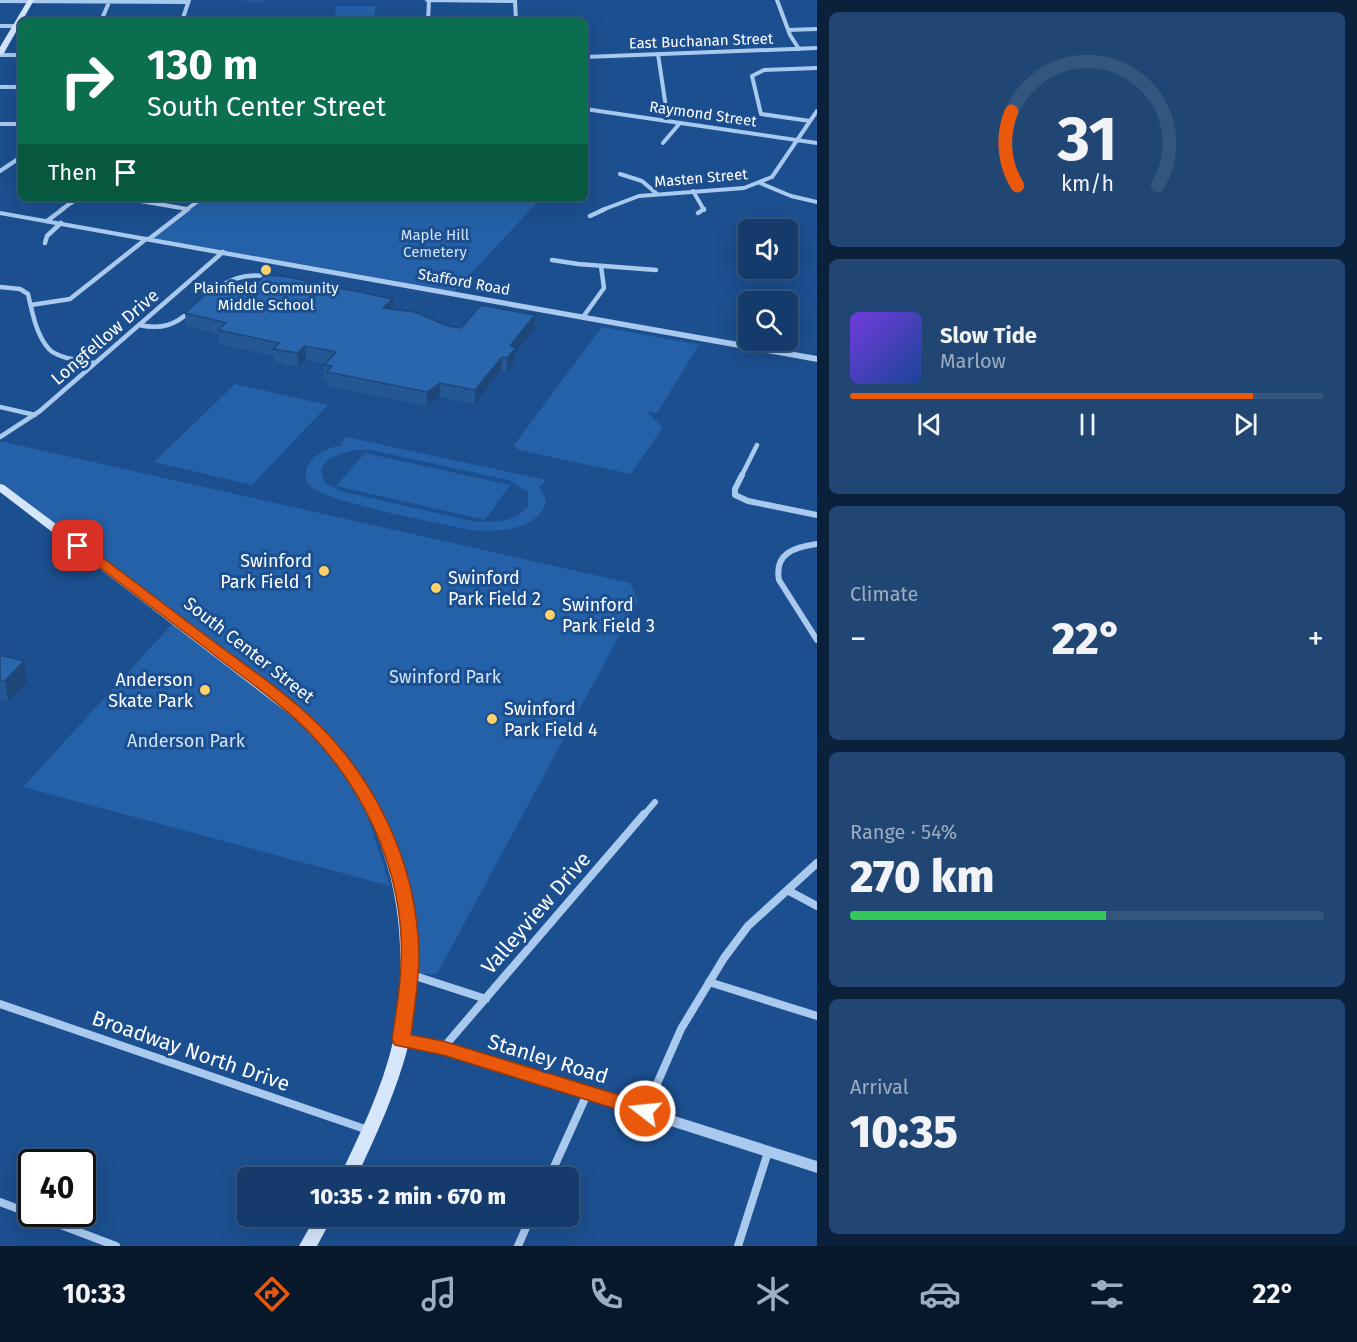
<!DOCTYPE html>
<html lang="en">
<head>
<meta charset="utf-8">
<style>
	body { margin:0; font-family:"Fira Sans",sans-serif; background:#214673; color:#f1f3f6; height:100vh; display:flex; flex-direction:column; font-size:22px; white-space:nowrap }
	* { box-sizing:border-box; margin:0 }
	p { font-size:20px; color:#9dadc1 }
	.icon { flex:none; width:33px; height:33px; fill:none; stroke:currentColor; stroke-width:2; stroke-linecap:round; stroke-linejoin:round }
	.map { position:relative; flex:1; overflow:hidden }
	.details { display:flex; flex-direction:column; gap:12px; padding:12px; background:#0b203b; width:540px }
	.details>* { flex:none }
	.hud { position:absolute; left:18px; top:18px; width:570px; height:183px; border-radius:9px; box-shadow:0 6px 24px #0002,0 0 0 2px #33557e; background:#0b6e4f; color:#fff; overflow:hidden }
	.controls { position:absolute; left:738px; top:219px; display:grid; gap:12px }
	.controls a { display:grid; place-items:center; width:60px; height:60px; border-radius:9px; background:#143b6b; box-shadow:0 6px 24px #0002,0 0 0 2px #33557e; font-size:30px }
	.speed { position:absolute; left:18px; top:1149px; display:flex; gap:12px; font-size:30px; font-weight:700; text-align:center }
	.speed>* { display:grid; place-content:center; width:78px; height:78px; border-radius:50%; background:#143b6b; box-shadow:0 6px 24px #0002,0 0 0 2px #33557e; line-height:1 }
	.speed .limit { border:3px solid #111; border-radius:9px; background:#fff; color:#111 }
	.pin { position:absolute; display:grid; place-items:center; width:51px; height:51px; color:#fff; margin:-26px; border-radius:12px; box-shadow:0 3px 9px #0006 }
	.me { position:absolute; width:66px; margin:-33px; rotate:286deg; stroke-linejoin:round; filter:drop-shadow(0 0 4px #0008) }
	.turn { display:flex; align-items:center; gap:21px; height:126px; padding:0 30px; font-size:27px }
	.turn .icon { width:78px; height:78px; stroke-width:2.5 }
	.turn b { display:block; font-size:42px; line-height:51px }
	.then { display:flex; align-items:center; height:57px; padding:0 30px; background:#0003; gap:12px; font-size:22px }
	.big { font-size:45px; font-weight:800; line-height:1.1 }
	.details .tile { flex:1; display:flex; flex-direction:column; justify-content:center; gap:9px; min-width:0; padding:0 21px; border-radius:9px; background:#214673 }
	.details .dial { align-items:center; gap:0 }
	.dial svg { height:156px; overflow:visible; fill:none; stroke:#33557e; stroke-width:7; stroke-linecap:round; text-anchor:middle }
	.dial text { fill:#f1f3f6; stroke:none }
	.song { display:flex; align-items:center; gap:18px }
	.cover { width:72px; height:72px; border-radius:9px; background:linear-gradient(135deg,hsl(260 70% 55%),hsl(220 70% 35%)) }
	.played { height:6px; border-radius:3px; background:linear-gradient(90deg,#ea580c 85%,#33557e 85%) }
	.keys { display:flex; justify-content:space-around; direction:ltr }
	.heat { display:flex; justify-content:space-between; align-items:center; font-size:33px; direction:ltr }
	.charge { height:9px; border-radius:4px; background:linear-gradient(90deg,#34c759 54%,#33557e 0) }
	.trip { position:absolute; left:237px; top:1167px; width:342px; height:60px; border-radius:9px; background:#143b6b; box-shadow:0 6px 24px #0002,0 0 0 2px #33557e; font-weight:800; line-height:60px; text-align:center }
	.tab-bar { display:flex; height:96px; justify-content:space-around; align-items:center; background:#08182b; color:#9dadc1 }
	.tab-bar .icon { width:42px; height:42px }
	.tab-bar .current { color:#ea580c }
	.tab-bar b { font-size:27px; color:#f1f3f6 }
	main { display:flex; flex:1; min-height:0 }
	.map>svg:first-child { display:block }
	.green { fill:#2461a8; fill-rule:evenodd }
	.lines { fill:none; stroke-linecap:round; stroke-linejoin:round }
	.minor-far3 { stroke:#a9c9ee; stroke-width:4 }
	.minor-far2 { stroke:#a9c9ee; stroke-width:4.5 }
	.minor-far1 { stroke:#a9c9ee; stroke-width:6 }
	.minor { stroke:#a9c9ee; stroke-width:8 }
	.tertiary { fill:#a9c9ee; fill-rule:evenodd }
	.secondary { fill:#d6e6fa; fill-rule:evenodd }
	.wall { fill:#245895 }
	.shaded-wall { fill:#1d4779 }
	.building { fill:#2a66ad; stroke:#1d4779; stroke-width:1.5 }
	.route { fill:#ea580c; stroke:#983908; stroke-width:1.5 }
	.poi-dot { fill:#ffd166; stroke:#1b4f8f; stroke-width:2 }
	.labels { text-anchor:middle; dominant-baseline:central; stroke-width:6; stroke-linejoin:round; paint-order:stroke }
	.far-street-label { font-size:15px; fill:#fff; stroke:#1b4f8f }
	.far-park-label { font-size:15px; fill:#cfe3fa; stroke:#1b4f8f }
	.far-poi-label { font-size:15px; fill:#fff; stroke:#1b4f8f }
	.street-label { font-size:18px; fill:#fff; stroke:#1b4f8f }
	.poi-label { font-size:18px; fill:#fff; stroke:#1b4f8f; text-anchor:start }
	.park-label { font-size:18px; fill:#cfe3fa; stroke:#1b4f8f }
	.near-street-label { font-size:21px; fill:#fff; stroke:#1b4f8f }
</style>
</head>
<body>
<main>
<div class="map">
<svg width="817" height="1246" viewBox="0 0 817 1246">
	<rect width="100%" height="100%" fill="#1b4f8f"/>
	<path class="green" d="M336,6H376L373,21H338L335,12Z
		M201,198H541L453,293L149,239Z
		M602,327L699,345L657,413L646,411L663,427L631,474L518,450L514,445Z
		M235,384L328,405L252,485L154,462Z
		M346,437L546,480L539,487L546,501C538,532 497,532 471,530C443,524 325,502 310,486C305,480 304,472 308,465C315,453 330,447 343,445L341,443ZM354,450H371L508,480L528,492V507L516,517L502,521L476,522L340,491L325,483L321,469C327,456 341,454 354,450Z
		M0,441L630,583L638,601L437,974H409L404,897L358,785L390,886L23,787L172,624L0,487Z
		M365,453L510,485L485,520L336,486Z"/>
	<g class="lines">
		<path class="minor-far3" d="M427,0L515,1
			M515,0L516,21
			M777,0L790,35L799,49
			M0,1L188,2
			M101,21L110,0
			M182,21L189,0
			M428,21L429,0
			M0,26H21
			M788,30L817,29
			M658,54L668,121
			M0,55H21
			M585,57L817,48
			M0,87H21
			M585,109L817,143
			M810,121L761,114L752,76L764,70L817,68
			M0,124H21
			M663,143L680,123
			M0,171L21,157
			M620,174L642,181L656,193
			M760,183L791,196L817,202
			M693,191L704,210
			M123,198L187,209
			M61,210L78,198
			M186,210L202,198
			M602,210L639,196L744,188L772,177L817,111"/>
		<path class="minor-far2" d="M698,213L704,209
			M590,216L605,209
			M47,221L63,209
			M149,239L188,209
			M45,243L47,236L61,223
			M552,260L578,264L656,270
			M0,287L20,289L28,294C32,311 36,335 49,349C58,359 82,360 95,363
			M206,297C228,279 244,272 272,277
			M31,305L70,299L146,239
			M583,317L604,288L601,266
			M139,325C162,330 175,325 192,310
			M0,407L35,415
			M0,437L40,411L223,252
			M741,477L757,445"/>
		<path class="minor-far1" d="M742,475L735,489V495L748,501L817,515
			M817,544C795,547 774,553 779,580L817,640
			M643,816L655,802"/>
		<path class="minor" d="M789,891L817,906
			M409,974L486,999
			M709,982L817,1016
			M0,1004L368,1130
			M443,1048L644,814
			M645,1111L681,1029L724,958L748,926L817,863
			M549,1178L587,1094
			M0,1202L116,1246
			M518,1246L531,1216
			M738,1246L768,1152"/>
		<path class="tertiary" d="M0,211L817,356V362L0,215Z
			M401,1035L443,1043L817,1161V1173L443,1053L396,1044L394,1040L396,1036Z"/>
		<path class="secondary" d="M28,0H34L4,53L0,55V47Z
			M0,484L4,485C68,533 132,581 196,630C243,665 293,698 333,741C398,813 423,911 413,1007C412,1019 411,1031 409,1043C397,1090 377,1134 356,1178H339C360,1134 382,1089 393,1042C397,1026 398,1008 399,992C408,885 373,790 293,717L0,492Z
			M316,1216H333L317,1246H299Z"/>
	</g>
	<path class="wall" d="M246,0H266L265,3H246Z
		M224,295L393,310L448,326L461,328L535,329L515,353V361L507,372L501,370L475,404L440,397L427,406L327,386V379H324V365L325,364L306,359L298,367L274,362V356L219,344V334L186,326L185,313Z
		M0,655L27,682L8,702L0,699Z"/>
	<path class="shaded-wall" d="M393,299V312L383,308Z
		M535,315V329L515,353V361L507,372V358L510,346Z
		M305,346L306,359L298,367V353Z
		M502,357L501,370L475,404V390Z
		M440,383V397L427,406V392Z
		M24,661L27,682L8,702L5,681Z"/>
	<path class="building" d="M265,275L283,276L393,299L383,308L415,312L448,326L461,328L481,305L535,315L510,346L516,348L507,358L502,357L475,390L440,383L427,392L327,372L332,366L324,365L336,352L305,346L298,353L273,349L279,343L218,330L226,323L185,313L208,292L224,295L236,285L251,288Z
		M0,655L24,661L5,681L0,680Z"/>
	<path class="route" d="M78,542L83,543C128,577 172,610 217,644C252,670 289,695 320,726C375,781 412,857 418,936C421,969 415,1002 411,1035L443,1041L652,1105L655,1111L652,1116L645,1118L443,1055L395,1045L392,1040C397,1006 403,971 401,936C397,860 362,788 310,733C280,702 242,677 208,650C163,616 118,582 74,548L72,546L74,543Z"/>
	<g class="poi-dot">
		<circle cx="266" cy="270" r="6"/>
		<circle cx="324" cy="571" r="6"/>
		<circle cx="436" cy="588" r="6"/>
		<circle cx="550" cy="615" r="6"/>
		<circle cx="205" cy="690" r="6"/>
		<circle cx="492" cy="719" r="6"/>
	</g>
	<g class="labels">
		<g class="far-street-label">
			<text transform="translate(701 41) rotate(-2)">East Buchanan Street</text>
			<text transform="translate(703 114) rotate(8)">Raymond Street</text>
			<text transform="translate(701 178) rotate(-5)">Masten Street</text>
			<text transform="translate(464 282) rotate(10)">Stafford Road</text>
		</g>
		<g class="far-park-label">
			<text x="435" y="235">Maple Hill<tspan x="435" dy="17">Cemetery</tspan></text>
		</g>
		<g class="far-poi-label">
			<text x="266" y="288">Plainfield Community<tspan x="266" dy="17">Middle School</tspan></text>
		</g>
		<g class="street-label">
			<text transform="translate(105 337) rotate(-41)">Longfellow Drive</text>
			<text transform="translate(249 650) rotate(38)">South Center Street</text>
		</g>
		<g class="poi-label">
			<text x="312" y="561" text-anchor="end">Swinford<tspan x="312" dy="21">Park Field 1</tspan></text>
			<text x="448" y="578">Swinford<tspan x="448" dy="21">Park Field 2</tspan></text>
			<text x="562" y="605">Swinford<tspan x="562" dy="21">Park Field 3</tspan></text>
			<text x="193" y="680" text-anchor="end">Anderson<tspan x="193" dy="21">Skate Park</tspan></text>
			<text x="504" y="709">Swinford<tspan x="504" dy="21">Park Field 4</tspan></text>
		</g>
		<g class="park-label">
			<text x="445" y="677">Swinford Park</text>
			<text x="186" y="741">Anderson Park</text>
		</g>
		<g class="near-street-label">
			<text transform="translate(536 913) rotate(-49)">Valleyview Drive</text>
			<text transform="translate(191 1051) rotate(19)">Broadway North Drive</text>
			<text transform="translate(548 1059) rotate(17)">Stanley Road</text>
		</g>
	</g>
</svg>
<div class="controls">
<a><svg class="icon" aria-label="sound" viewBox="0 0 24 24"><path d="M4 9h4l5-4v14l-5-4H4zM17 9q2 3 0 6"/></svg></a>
<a><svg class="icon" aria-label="search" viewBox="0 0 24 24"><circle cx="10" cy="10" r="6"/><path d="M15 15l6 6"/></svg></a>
</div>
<div class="speed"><div class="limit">40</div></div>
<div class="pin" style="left:78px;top:546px;background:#d93025"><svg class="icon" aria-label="arrive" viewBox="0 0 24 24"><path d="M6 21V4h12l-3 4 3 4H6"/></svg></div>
<svg class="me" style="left:645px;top:1111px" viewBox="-20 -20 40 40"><circle r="17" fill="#ea580c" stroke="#fff" stroke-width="3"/><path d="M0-11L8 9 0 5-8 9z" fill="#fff"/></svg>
<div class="trip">10:35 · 2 min · 670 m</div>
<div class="hud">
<div class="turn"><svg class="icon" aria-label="right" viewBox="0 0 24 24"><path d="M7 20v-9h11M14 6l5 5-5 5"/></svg><div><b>130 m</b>South Center Street</div></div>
<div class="then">Then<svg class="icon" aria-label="arrive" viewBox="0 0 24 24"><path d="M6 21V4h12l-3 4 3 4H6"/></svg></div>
</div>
</div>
<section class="details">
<div class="tile dial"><svg viewBox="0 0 100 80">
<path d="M14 69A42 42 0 1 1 86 69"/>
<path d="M14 69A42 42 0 0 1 11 31" stroke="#ea580c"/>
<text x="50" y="56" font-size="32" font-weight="700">31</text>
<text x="50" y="72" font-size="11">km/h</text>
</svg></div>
<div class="tile">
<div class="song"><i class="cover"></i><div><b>Slow Tide</b><p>Marlow</p></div></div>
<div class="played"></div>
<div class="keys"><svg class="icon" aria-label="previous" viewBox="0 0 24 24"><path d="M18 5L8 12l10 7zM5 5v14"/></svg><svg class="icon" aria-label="pause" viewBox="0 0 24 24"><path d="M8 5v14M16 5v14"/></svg><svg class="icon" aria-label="next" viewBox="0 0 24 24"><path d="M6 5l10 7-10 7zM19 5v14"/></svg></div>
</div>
<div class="tile"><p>Climate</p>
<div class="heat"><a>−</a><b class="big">22°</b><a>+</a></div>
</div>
<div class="tile"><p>Range · 54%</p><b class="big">270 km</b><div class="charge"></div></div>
<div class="tile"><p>Arrival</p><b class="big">10:35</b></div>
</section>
</main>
<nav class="tab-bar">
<b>10:33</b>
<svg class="icon current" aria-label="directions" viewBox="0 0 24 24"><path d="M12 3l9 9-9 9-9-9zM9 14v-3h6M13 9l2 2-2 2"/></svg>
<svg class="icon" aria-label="music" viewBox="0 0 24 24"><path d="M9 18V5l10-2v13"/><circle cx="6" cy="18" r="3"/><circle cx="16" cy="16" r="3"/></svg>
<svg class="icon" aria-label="phone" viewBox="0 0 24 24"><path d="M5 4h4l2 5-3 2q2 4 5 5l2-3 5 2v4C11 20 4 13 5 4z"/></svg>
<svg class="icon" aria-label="climate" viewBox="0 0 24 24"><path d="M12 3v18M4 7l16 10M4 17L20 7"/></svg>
<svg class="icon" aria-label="car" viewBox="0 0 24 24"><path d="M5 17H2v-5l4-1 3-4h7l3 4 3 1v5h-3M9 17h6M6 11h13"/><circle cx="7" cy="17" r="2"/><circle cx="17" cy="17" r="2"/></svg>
<svg class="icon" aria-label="filters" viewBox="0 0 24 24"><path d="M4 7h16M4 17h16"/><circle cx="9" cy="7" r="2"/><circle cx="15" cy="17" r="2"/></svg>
<b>22°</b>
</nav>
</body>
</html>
